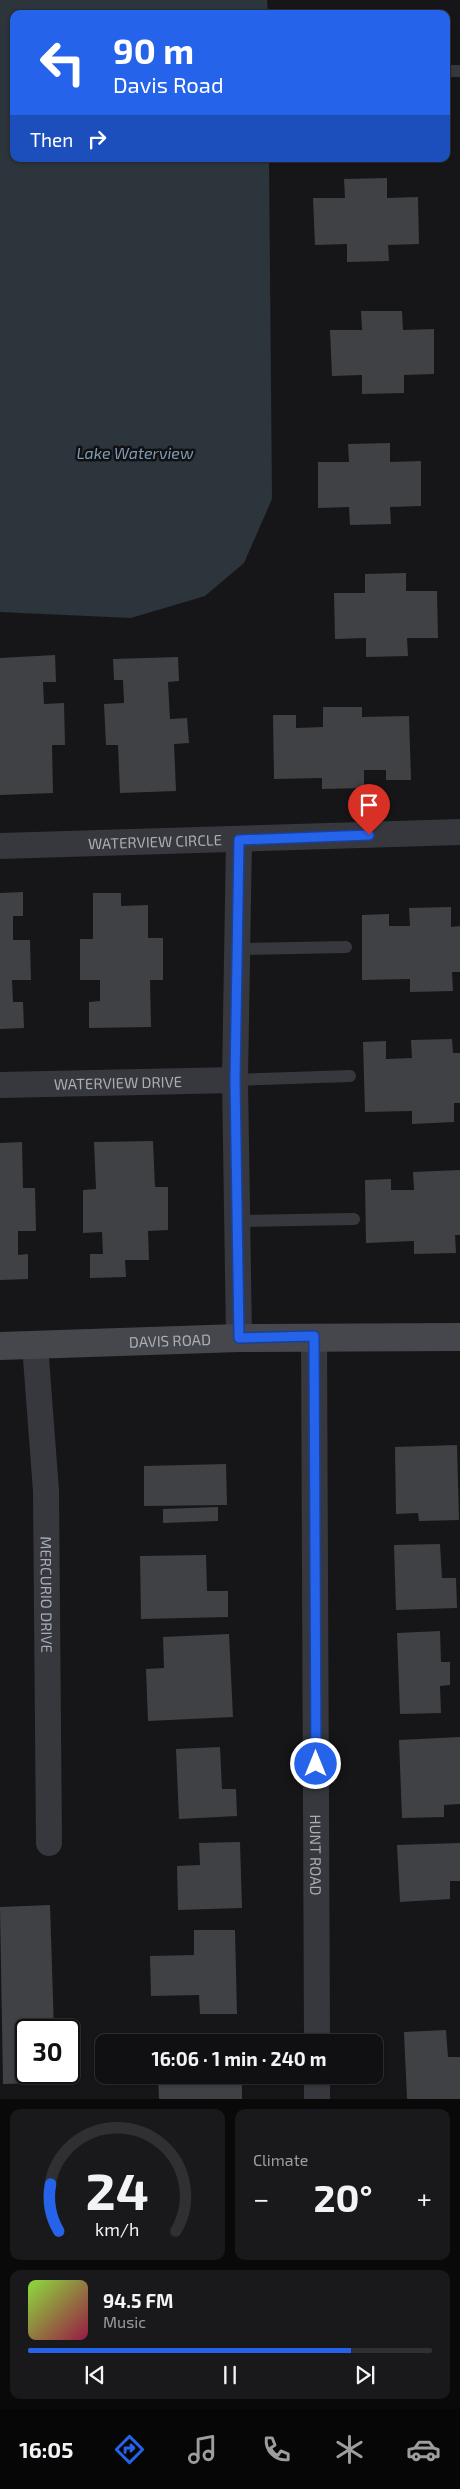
<!DOCTYPE html>
<html lang="en">
<head>
<meta charset="utf-8">
<style>
	body { margin:0; font-family:"Exo 2",sans-serif; background:#19191b; color:#f1f3f6; height:100vh; display:flex; flex-direction:column; font-size:19px; white-space:nowrap }
	* { box-sizing:border-box; margin:0 }
	p { font-size:16px; color:#9c9d9f }
	.icon { flex:none; width:28px; height:28px; fill:none; stroke:currentColor; stroke-width:2; stroke-linecap:round; stroke-linejoin:round }
	.map { position:relative; height:2099px; overflow:hidden }
	.sheet { display:flex; flex-direction:column; gap:10px; padding:10px; background:#09090a; flex:1 }
	.sheet>* { flex:none }
	.hud { position:absolute; left:10px; top:10px; width:440px; height:152px; border-radius:10px; box-shadow:0 1px 4px #0004,0 0 0 1px #303032; background:#2563eb; color:#fff; overflow:hidden }
	.speed { position:absolute; left:15px; top:2019px; display:flex; gap:10px; font-size:25px; font-weight:700; text-align:center }
	.speed>* { display:grid; place-content:center; width:65px; height:65px; border-radius:50%; background:#101012; box-shadow:0 1px 4px #0004,0 0 0 1px #303032; line-height:1 }
	.speed .limit { border:2px solid #111; border-radius:8px; background:#fff; color:#111 }
	.pin { position:absolute; display:grid; place-items:center; width:42px; height:42px; color:#fff; margin:-51px -21px; border-radius:50% 50% 50% 0; rotate:-45deg; box-shadow:0 0 5px #0007 }
	.pin .icon { rotate:45deg }
	.me { position:absolute; width:55px; margin:-28px; rotate:0deg; stroke-linejoin:round; filter:drop-shadow(0 0 4px #0008) }
	.turn { display:flex; align-items:center; gap:18px; height:105px; padding:0 20px; font-size:22px }
	.turn .icon { width:65px; height:65px; stroke-width:2.5 }
	.turn b { display:block; font-size:35px; line-height:42px }
	.then { display:flex; align-items:center; height:48px; padding:0 20px; background:#0003; gap:10px; font-size:19px }
	.big { font-size:38px; font-weight:700; line-height:1.1 }
	.sheet .widget { flex:1; display:flex; flex-direction:column; justify-content:center; gap:8px; min-width:0; padding:0 18px; border-radius:10px; background:#19191b }
	.sheet .dial { align-items:center; gap:0 }
	.dial svg { height:130px; overflow:visible; fill:none; stroke:#303032; stroke-width:7; stroke-linecap:round; text-anchor:middle }
	.dial text { fill:#f1f3f6; stroke:none }
	.song { display:flex; align-items:center; gap:15px }
	.cover { width:60px; height:60px; border-radius:8px; background:linear-gradient(135deg,hsl(90 70% 55%),hsl(340 70% 35%)) }
	.played { height:5px; border-radius:2px; background:linear-gradient(90deg,#2563eb 80%,#303032 80%) }
	.keys { display:flex; justify-content:space-around; direction:ltr }
	.heat { display:flex; justify-content:space-between; align-items:center; font-size:28px; direction:ltr }
	.sheet .tiles { flex:1; display:grid; gap:10px; grid-template-columns:1fr 1fr }
	.widget:last-child { grid-column:span 2 }
	.trip { position:absolute; left:95px; top:2034px; width:288px; height:50px; border-radius:10px; background:#101012; box-shadow:0 1px 4px #0004,0 0 0 1px #303032; font-weight:700; line-height:50px; text-align:center }
	.tab-bar { display:flex; height:80px; justify-content:space-around; align-items:center; background:#060607; color:#9c9d9f }
	.tab-bar .icon { width:35px; height:35px }
	.tab-bar .current { color:#2563eb }
	.tab-bar b { font-size:22px; color:#f1f3f6 }
	.map>svg:first-child { display:block }
	.water { fill:#2c353c }
	.building { fill:#404145 }
	.lines { fill:none; stroke-linecap:round; stroke-linejoin:round }
	.lane { stroke:#37383d; stroke-width:12 }
	.street { stroke:#37383d; stroke-width:26 }
	.secondary { stroke:#45474d; stroke-width:28 }
	.route-casing { stroke:#184099; stroke-width:12 }
	.route { stroke:#2563eb; stroke-width:9 }
	.labels { text-anchor:middle; dominant-baseline:central; stroke-width:5; stroke-linejoin:round; paint-order:stroke }
	.street-label { font-size:15px; fill:#a8adb8; stroke:#111113 }
	.water-label { font-size:16px; font-style:italic; fill:#7f9bb3; stroke:#111113 }
</style>
</head>
<body>
<div class="map">
<svg width="460" height="2099" viewBox="0 0 460 2099">
	<rect width="100%" height="100%" fill="#161618"/>
	<path class="water" d="M0,0H267L268,14H14V159H269L272,499L244,563L205,596L131,618L0,612Z"/>
	<path class="building" d="M387,178V198L418,197L419,244L388,245L389,261L347,262V244L315,245L313,198H345L344,179Z
		M361,311H402L403,330L434,329V374L404,375V393L362,394V375L332,376L330,330H362Z
		M390,443V462L421,461V506L390,507L391,524L350,525L349,507L318,508V462H349L348,444Z
		M406,573V591H437L438,638H407L408,656L366,657V638L335,639L334,593H365V574Z
		M55,655L56,682H43L44,704L64,703L65,745H52L53,793L0,795V658Z
		M178,657L179,681L168,682L170,719L187,718L189,743L174,744L176,791L120,793L118,745H106L104,704L124,703L123,680H114L113,659Z
		M323,707H362V717L409,716L411,780H386V770H364V788L322,789V778L274,779L273,715H296V728L323,727Z
		M23,892V916H13V940H30L31,980H12L13,1002H23L24,1028L0,1029V893Z
		M93,893H121V906L148,905V938H163V980H150L151,1027L89,1028V1002L100,1001V980H80V939H93Z
		M451,907V927L460,926V972H452L453,991L410,992V979L362,980V915L389,914V926H410L409,908Z
		M452,1039L453,1053H460V1103H454V1122L412,1124V1111L365,1112L363,1042L386,1041V1059L412,1058L411,1040Z
		M153,1141L155,1187H168V1230L148,1231L149,1260H125L126,1277L90,1278V1254H103L102,1232L83,1233V1190L96,1189L94,1142Z
		M22,1142L23,1188H35L36,1231H18V1255L28,1254V1279L0,1280V1143Z
		M460,1170V1235H455L456,1253L414,1254V1241L366,1243L365,1180L391,1179V1190H414L413,1172Z
		M457,1445L459,1520L419,1521L418,1513L396,1514L395,1447Z
		M226,1464L227,1505L144,1506V1466Z
		M218,1507V1521L163,1523V1509Z
		M440,1544L442,1578H456L457,1608L396,1610L394,1545Z
		M206,1555L207,1591H228V1617L141,1619L140,1556Z
		M440,1631L441,1662H450V1685L440,1686L441,1713L400,1714L397,1633Z
		M229,1634L233,1717L148,1721L146,1669L164,1668L163,1637Z
		M460,1737V1804L444,1805V1817L402,1818L399,1740Z
		M220,1747L222,1789H236L237,1816L179,1819L176,1749Z
		M240,1842L242,1908L178,1910L177,1866L200,1865L199,1843Z
		M460,1843V1881H450V1899L400,1902L397,1845Z
		M50,1905L54,2030H26V2072H69V2082L3,2084L0,1907Z
		M194,1930H235L237,2014H200L199,1995L151,1996L150,1956L194,1955Z
		M446,2030L448,2057H460V2099H407L404,2032Z
		M225,2038V2042H182V2039Z
		M158,2075H226L227,2085L242,2084V2099H159Z"/>
	<g class="lines">
		<path class="lane" d="M446,71H460
			M237,949L346,947
			M235,1080L350,1076
			M237,1221L354,1219"/>
		<g class="street">
			<path d="M239,839L235,1080L239,1338"/>
			<path id="s1" d="M0,846L460,832"/>
			<path id="s2" d="M0,1085L235,1080"/>
			<path id="s3" d="M314,1337L317,2042"/>
			<path id="s4" d="M35,1345L46,1491L49,1843"/>
			<path d="M317,2075V2099"/>
		</g>
		<path class="secondary" id="s5" d="M0,1346L239,1338L460,1337"/>
	</g>
	<g class="lines">
		<defs>
			<path id="route" d="M316,1764L314,1336L239,1338L235,1080L239,840L369,835"/>
		</defs>
		<use href="#route" class="route-casing"/>
		<use href="#route" class="route"/>
	</g>
	<g class="labels">
		<g class="street-label">
			<text stroke="none"><textPath href="#s1" startOffset="155">WATERVIEW CIRCLE</textPath></text>
			<text stroke="none"><textPath href="#s2" startOffset="118">WATERVIEW DRIVE</textPath></text>
			<text stroke="none"><textPath href="#s5" startOffset="170">DAVIS ROAD</textPath></text>
			<text stroke="none"><textPath href="#s4" startOffset="250">MERCURIO DRIVE</textPath></text>
			<text stroke="none"><textPath href="#s3" startOffset="518">HUNT ROAD</textPath></text>
		</g>
		<g class="water-label">
			<text x="135" y="452">Lake Waterview</text>
		</g>
	</g>
</svg>
<div class="speed"><div class="limit">30</div></div>
<div class="pin" style="left:369px;top:835px;background:#d93025"><svg class="icon" aria-label="arrive" viewBox="0 0 24 24"><path d="M6 21V4h12l-3 4 3 4H6"/></svg></div>
<svg class="me" style="left:316px;top:1764px" viewBox="-20 -20 40 40"><circle r="17" fill="#2563eb" stroke="#fff" stroke-width="3"/><path d="M0-11L8 9 0 5-8 9z" fill="#fff"/></svg>
<div class="trip">16:06 · 1 min · 240 m</div>
<div class="hud">
<div class="turn"><svg class="icon" aria-label="left" viewBox="0 0 24 24"><path d="M17 20v-9H6M10 6l-5 5 5 5"/></svg><div><b>90 m</b>Davis Road</div></div>
<div class="then">Then<svg class="icon" aria-label="right" viewBox="0 0 24 24"><path d="M7 20v-9h11M14 6l5 5-5 5"/></svg></div>
</div>
</div>
<section class="sheet">
<div class="tiles">
<div class="widget dial"><svg viewBox="0 0 100 80">
<path d="M14 69A42 42 0 1 1 86 69"/>
<path d="M14 69A42 42 0 0 1 9 40" stroke="#2563eb"/>
<text x="50" y="56" font-size="32" font-weight="700">24</text>
<text x="50" y="72" font-size="11">km/h</text>
</svg></div>
<div class="widget"><p>Climate</p>
<div class="heat"><a>−</a><b class="big">20°</b><a>+</a></div>
</div>
<div class="widget">
<div class="song"><i class="cover"></i><div><b>94.5 FM</b><p>Music</p></div></div>
<div class="played"></div>
<div class="keys"><svg class="icon" aria-label="previous" viewBox="0 0 24 24"><path d="M18 5L8 12l10 7zM5 5v14"/></svg><svg class="icon" aria-label="pause" viewBox="0 0 24 24"><path d="M8 5v14M16 5v14"/></svg><svg class="icon" aria-label="next" viewBox="0 0 24 24"><path d="M6 5l10 7-10 7zM19 5v14"/></svg></div>
</div>
</div>
</section>
<nav class="tab-bar">
<b>16:05</b>
<svg class="icon current" aria-label="directions" viewBox="0 0 24 24"><path d="M12 3l9 9-9 9-9-9zM9 14v-3h6M13 9l2 2-2 2"/></svg>
<svg class="icon" aria-label="music" viewBox="0 0 24 24"><path d="M9 18V5l10-2v13"/><circle cx="6" cy="18" r="3"/><circle cx="16" cy="16" r="3"/></svg>
<svg class="icon" aria-label="phone" viewBox="0 0 24 24"><path d="M5 4h4l2 5-3 2q2 4 5 5l2-3 5 2v4C11 20 4 13 5 4z"/></svg>
<svg class="icon" aria-label="climate" viewBox="0 0 24 24"><path d="M12 3v18M4 7l16 10M4 17L20 7"/></svg>
<svg class="icon" aria-label="car" viewBox="0 0 24 24"><path d="M5 17H2v-5l4-1 3-4h7l3 4 3 1v5h-3M9 17h6M6 11h13"/><circle cx="7" cy="17" r="2"/><circle cx="17" cy="17" r="2"/></svg>
</nav>
</body>
</html>
